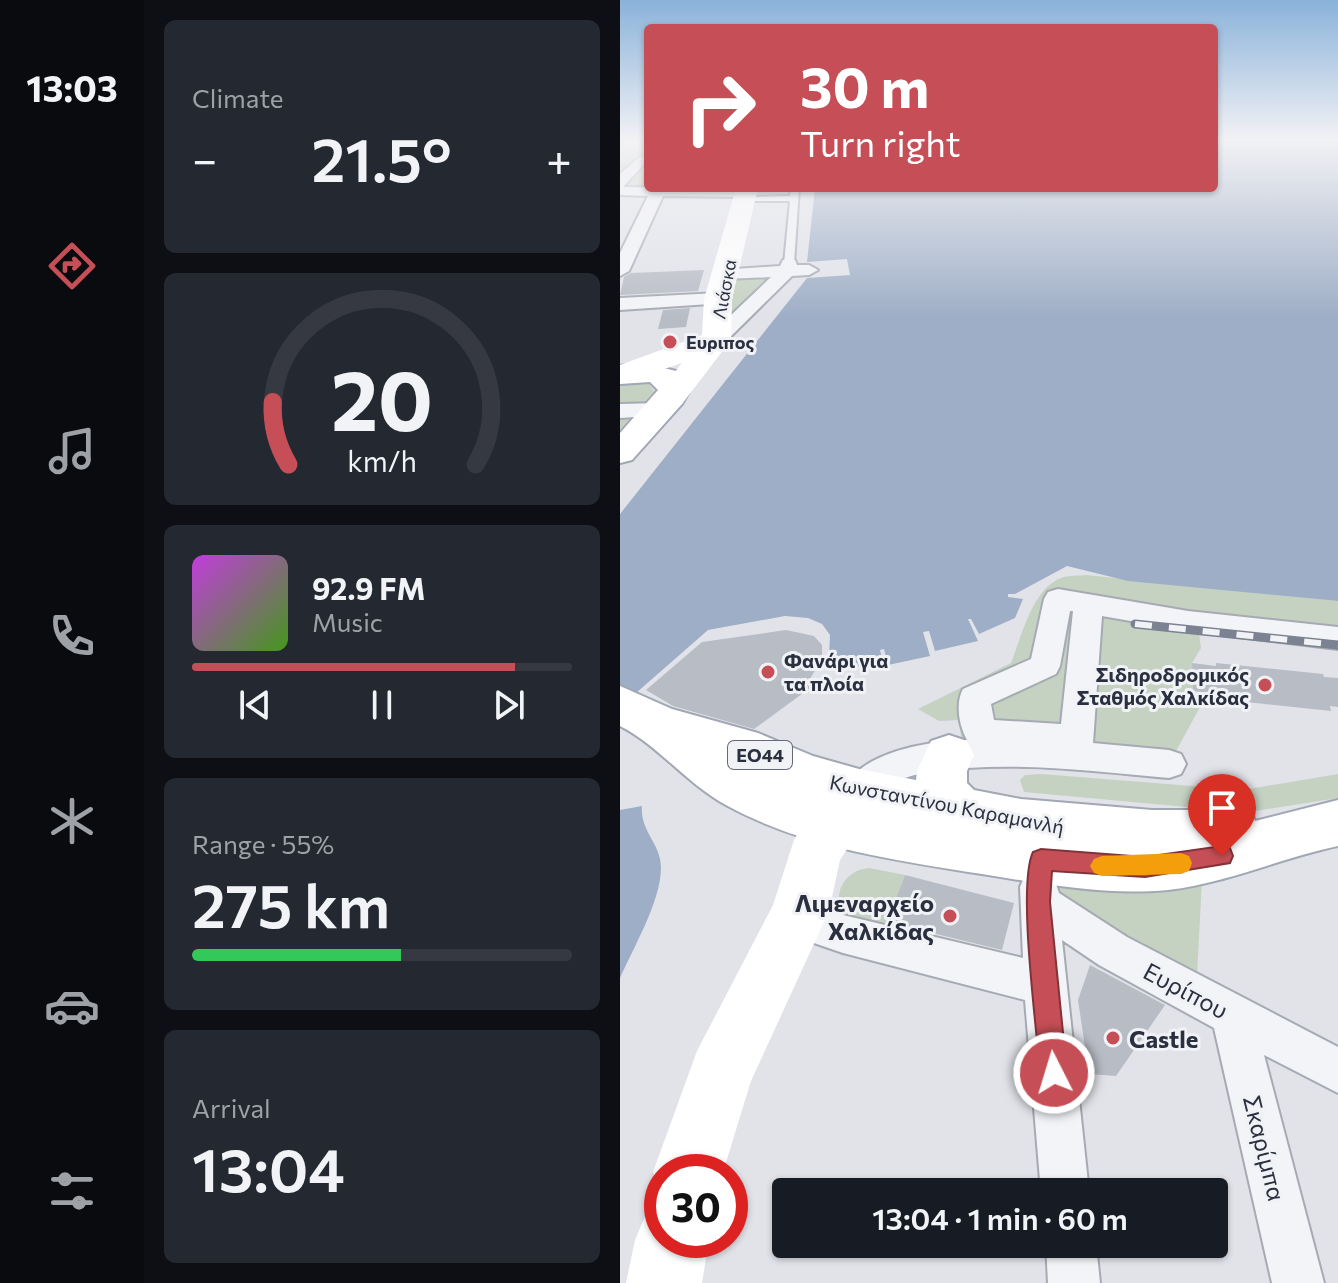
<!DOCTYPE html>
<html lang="en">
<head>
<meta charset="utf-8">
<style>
	body { margin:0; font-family:Commissioner,sans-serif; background:#242831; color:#f1f3f6; height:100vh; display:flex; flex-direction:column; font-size:30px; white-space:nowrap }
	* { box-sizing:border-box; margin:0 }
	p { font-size:26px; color:#9ea1a6 }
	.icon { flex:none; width:44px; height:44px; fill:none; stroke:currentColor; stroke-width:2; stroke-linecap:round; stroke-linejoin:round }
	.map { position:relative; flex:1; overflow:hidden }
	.details { display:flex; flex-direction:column; gap:20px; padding:20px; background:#0d0f14; width:476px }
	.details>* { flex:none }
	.top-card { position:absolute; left:24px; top:24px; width:574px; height:168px; border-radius:8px; box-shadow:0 2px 6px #0004; background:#c64e56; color:#fff; overflow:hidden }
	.speed { position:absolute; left:24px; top:1154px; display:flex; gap:16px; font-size:40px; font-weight:700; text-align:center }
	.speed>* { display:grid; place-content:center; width:104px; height:104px; border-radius:50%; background:#171b24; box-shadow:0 2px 6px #0004; line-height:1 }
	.speed .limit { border:12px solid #d22; background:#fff; color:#111 }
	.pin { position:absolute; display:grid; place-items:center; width:68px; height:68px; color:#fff; margin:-82px -34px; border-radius:50% 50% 50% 0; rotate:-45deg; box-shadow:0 0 8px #0007 }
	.pin .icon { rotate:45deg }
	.me { position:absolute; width:88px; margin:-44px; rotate:355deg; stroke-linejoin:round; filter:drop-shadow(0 0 6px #0008) }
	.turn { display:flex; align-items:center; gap:28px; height:168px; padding:0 24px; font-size:36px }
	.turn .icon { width:104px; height:104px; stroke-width:2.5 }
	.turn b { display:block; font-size:56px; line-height:68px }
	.big { font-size:60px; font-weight:600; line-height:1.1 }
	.details .tile { flex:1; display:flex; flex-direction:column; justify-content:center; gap:12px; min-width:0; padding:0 28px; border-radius:12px; background:#242831 }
	.details .dial { align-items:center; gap:0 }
	.dial svg { height:208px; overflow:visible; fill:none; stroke:#363941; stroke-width:7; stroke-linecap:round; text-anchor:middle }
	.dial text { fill:#f1f3f6; stroke:none }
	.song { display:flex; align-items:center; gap:24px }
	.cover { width:96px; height:96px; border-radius:12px; background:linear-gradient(135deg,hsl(290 70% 55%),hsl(100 70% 35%)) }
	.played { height:8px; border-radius:4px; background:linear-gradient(90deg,#c64e56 85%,#363941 85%) }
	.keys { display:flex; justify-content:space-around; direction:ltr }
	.heat { display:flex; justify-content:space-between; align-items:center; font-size:44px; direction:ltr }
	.charge { height:12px; border-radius:6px; background:linear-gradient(90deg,#34c759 55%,#363941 0) }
	.trip { position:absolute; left:152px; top:1178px; width:456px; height:80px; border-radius:8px; background:#171b24; box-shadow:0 2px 6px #0004; font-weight:600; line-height:80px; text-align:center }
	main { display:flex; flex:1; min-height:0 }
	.tab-bar { display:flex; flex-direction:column; width:144px; justify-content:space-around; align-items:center; background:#090b0e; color:#9ea1a6 }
	.tab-bar .icon { width:56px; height:56px }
	.tab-bar .current { color:#c64e56 }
	.tab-bar b { font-size:36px; color:#f1f3f6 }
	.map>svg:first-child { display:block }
	.green { fill:#c5d2c2 }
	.water { fill:#9eaec6 }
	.building { fill:#b8bcc5 }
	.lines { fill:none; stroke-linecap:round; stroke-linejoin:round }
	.lane-casing { stroke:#a6aab3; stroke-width:4 }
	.street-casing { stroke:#a6aab3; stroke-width:4 }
	.primary-casing { stroke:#a1a7b4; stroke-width:4 }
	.lane { fill:#f3f4f7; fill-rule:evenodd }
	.street { fill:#f3f4f7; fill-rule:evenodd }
	.secondary { fill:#fff; fill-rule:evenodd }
	.primary { fill:#fff; fill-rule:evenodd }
	.rail-casing { stroke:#7b8291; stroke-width:9 }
	.rail { stroke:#f0f2f6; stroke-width:6; stroke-dasharray:17; stroke-linecap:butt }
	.route { fill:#c64e56; stroke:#813338; stroke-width:2 }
	.slow { fill:#f59e0b }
	.poi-dot { fill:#c64e56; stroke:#f0f2f6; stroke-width:3 }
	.labels { text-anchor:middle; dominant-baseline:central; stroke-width:6; stroke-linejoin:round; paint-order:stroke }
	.far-street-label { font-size:18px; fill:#2a303f; stroke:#f0f2f6 }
	.far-poi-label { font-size:18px; font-weight:bold; fill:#2a303f; stroke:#f0f2f6; text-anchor:start }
	.shield { fill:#f0f2f6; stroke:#656a76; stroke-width:2 }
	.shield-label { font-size:18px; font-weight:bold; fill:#2a303f }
	.poi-label { font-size:20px; font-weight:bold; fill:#2a303f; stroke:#f0f2f6; text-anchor:start }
	.street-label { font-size:20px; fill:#2a303f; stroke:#f0f2f6 }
	.near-poi-label { font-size:24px; font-weight:bold; fill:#2a303f; stroke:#f0f2f6; text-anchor:end }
	.near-street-label { font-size:24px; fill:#2a303f; stroke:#f0f2f6 }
</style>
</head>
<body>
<main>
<nav class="tab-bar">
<b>13:03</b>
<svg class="icon current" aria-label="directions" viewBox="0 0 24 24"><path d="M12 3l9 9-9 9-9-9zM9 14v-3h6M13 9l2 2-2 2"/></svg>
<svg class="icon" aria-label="music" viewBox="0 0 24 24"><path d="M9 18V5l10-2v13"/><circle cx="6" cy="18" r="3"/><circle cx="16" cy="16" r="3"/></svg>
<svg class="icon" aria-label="phone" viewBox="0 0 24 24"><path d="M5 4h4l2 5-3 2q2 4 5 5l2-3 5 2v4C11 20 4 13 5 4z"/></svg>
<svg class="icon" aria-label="climate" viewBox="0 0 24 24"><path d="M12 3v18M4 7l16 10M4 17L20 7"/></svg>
<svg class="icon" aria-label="car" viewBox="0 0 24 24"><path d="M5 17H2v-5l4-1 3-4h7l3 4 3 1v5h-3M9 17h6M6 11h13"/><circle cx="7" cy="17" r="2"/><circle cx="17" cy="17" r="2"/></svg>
<svg class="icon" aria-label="filters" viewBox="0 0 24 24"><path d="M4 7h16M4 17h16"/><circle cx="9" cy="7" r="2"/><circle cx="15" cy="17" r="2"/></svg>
</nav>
<section class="details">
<div class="tile"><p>Climate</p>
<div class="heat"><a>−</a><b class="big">21.5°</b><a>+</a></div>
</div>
<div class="tile dial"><svg viewBox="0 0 100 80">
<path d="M14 69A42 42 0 1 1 86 69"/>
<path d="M14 69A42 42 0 0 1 8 45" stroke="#c64e56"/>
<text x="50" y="56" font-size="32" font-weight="700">20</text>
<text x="50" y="72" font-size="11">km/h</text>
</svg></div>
<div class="tile">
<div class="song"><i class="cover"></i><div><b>92.9 FM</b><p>Music</p></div></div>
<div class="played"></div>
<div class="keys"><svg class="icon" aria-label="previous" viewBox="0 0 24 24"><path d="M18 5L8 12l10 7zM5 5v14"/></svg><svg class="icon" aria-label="pause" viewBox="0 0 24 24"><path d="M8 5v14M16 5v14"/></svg><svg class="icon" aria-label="next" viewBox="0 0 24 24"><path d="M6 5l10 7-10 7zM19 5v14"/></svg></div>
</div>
<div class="tile"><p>Range · 55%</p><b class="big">275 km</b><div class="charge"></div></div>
<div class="tile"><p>Arrival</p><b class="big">13:04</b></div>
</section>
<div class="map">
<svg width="718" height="1283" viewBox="0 0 718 1283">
	<rect width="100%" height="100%" fill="#e1e3e9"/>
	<path class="green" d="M0,151H28V188H100L99,191L0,189Z
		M166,272L119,318L97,315L106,274Z
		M0,381H27L34,391L0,430Z
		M466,575L718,601V636L577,619L581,648L572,663L573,691L586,696L549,764L343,753L339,720L319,721L298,709L391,663C402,636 412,589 441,578C448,575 459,576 466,575Z
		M421,774L623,790L718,774V798L635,811L599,810L404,792L400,780L405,775Z
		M421,860H583L576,995L419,892Z
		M249,868L285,875L265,929L222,916C212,893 225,870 249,868Z"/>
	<path class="water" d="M594,139H718V601L508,581L447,566L395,594H388V597L403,599L395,618L359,634L351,619H348L358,641L315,651L309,631L303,632L310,656L268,665L264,649L260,650L264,666H236L209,658L210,635L202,624L188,618L165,616L88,630L0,707V514L187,278L230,275L227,259L187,262L195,188H594Z
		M22,806C20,828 36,840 40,859C47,891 13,948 0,978V810Z"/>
	<path class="building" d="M84,270L78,291L0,295L4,277L11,273Z
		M70,308L66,327L38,329L43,310Z
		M166,630L194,636L202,645V658L190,679L194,685L134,729L53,706L26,690L82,642Z
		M572,663L596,666V663L703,674L704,677L718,678V707L710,706L711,711L598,699V694L573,691Z
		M285,875L394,903L382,950L267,922Z
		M470,965L545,1005L496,1076L469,1074L458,1000Z"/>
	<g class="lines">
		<defs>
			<path id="lane" d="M171,188H179L174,264L169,267L164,264L170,201H135L131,199L135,197L170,196Z"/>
			<path id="street" d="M21,156L28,160L3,187L126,189L133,193L126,197L43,196L9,271L0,276V253L28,196L0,195V174Z
				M169,259L175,260L177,265H189L198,270L189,275L172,276L103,344H89L86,340L89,336L151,277L106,279L100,278L97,274L100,270L160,266L163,260Z
				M98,293L105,295L107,299L105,303L0,310V298Z
				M39,403L47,405L50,410L47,415L0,418V404Z
				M438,589L568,611L718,627V649L568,631L482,616L473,743L549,750L561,754L566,764L561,774L549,778C469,771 389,760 309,772C298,774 284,777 274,783C256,794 249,809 227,801L221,791C241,752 307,741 347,740C339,726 335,703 343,689L411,659L424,599L428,592ZM450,611H453L441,724L374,720L371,704L436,674L440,666Z
				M419,869L433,875L439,893L507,937L718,1047V1093L644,1055L704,1283H652L594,1028L479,965L442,940L469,1192H421L405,1000L223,953L162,932L156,919L162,906L176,900L223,915L403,958L400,887L405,875Z
				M426,1244H476L480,1283H428Z"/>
			<path id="primary" d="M23,363L56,371L70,390L62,404L12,460L0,463V433L38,390L30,382L0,384V366Z
				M0,686L52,709L138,733L193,756L239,769L296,780L297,771L311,741L329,735L347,741L354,755L347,771V783L354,790L401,799L532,810H614L633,816L635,821L718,800V846C661,858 607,883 548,890C486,896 423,884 362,874C275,860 184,848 106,805C66,783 39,746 0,726Z"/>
		</defs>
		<use href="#lane" class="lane-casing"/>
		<use href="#street" class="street-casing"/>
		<use href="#primary" class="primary-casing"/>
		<use href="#lane" class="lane"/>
		<use href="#street" class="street"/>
		<path class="secondary" d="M116,188H138L112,299L111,340L62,404L51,407L40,404L35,397L62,363L0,384V365L82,335L84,299Z
			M237,772L255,779L263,794L220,860L209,911L131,1081L103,1172H42V1194L33,1172L77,1051L153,905L174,840L192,808L219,779Z
			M42,1207V1240H89L82,1283H6L15,1240L26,1214Z"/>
		<use href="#primary" class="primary"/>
		<defs>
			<path id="rail" d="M515,624L718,645"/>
		</defs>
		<use href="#rail" class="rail-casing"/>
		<use href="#rail" class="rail"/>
	</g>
	<linearGradient id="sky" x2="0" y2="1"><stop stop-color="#8ab2da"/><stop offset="0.44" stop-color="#f2f2f5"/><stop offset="1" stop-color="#f2f2f5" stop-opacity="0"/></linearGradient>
	<rect width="718" height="318" fill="url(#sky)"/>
	<path class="route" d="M602,846L610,848L613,856L610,863L525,877L432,871L430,902L447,1073L443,1083L434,1087L424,1083L420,1073C417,1029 397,886 413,852L421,849L525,857Z"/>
	<path class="slow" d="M561,853L569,856L572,863L569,871L561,874L482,876L474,873L470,866L474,859L482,856Z"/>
	<g class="poi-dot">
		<circle cx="50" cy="342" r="8"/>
		<circle cx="148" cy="672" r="8"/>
		<circle cx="645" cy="685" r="8"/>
		<circle cx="330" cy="916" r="8"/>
		<circle cx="493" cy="1038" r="8"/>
	</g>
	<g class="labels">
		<g class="far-street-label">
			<text transform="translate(104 289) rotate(-79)">Λιάσκα</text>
		</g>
		<g class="far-poi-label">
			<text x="66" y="342">Ευριπος</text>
		</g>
		<rect class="shield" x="108" y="741" width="64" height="28" rx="6"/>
		<g class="shield-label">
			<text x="140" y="755">ΕΟ44</text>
		</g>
		<g class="poi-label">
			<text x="164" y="660">Φανάρι για<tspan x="164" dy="23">τα πλοία</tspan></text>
			<text x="629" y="674" text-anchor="end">Σιδηροδρομικός<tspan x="629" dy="23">Σταθμός Χαλκίδας</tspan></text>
		</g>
		<g class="street-label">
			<text transform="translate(327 804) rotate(11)">Κωνσταντίνου Καραμανλή</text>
		</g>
		<g class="near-poi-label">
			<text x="314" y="902">Λιμεναρχείο<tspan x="314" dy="28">Χαλκίδας</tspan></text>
			<text x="509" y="1038" text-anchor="start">Castle</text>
		</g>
		<g class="near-street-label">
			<text transform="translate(566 990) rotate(28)">Ευρίπου</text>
			<text transform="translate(645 1148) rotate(76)">Σκαρίμπα</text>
		</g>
	</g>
</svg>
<div class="speed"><div class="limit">30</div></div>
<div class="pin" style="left:602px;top:856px;background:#d93025"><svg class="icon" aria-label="arrive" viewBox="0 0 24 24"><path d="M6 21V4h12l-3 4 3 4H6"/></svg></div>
<svg class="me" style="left:434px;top:1073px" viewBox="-20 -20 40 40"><circle r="17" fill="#c64e56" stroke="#fff" stroke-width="3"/><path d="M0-11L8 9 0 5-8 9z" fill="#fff"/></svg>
<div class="trip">13:04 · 1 min · 60 m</div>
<div class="top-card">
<div class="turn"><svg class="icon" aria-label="right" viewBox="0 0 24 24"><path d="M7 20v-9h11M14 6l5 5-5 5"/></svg><div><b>30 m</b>Turn right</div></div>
</div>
</div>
</main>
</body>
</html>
